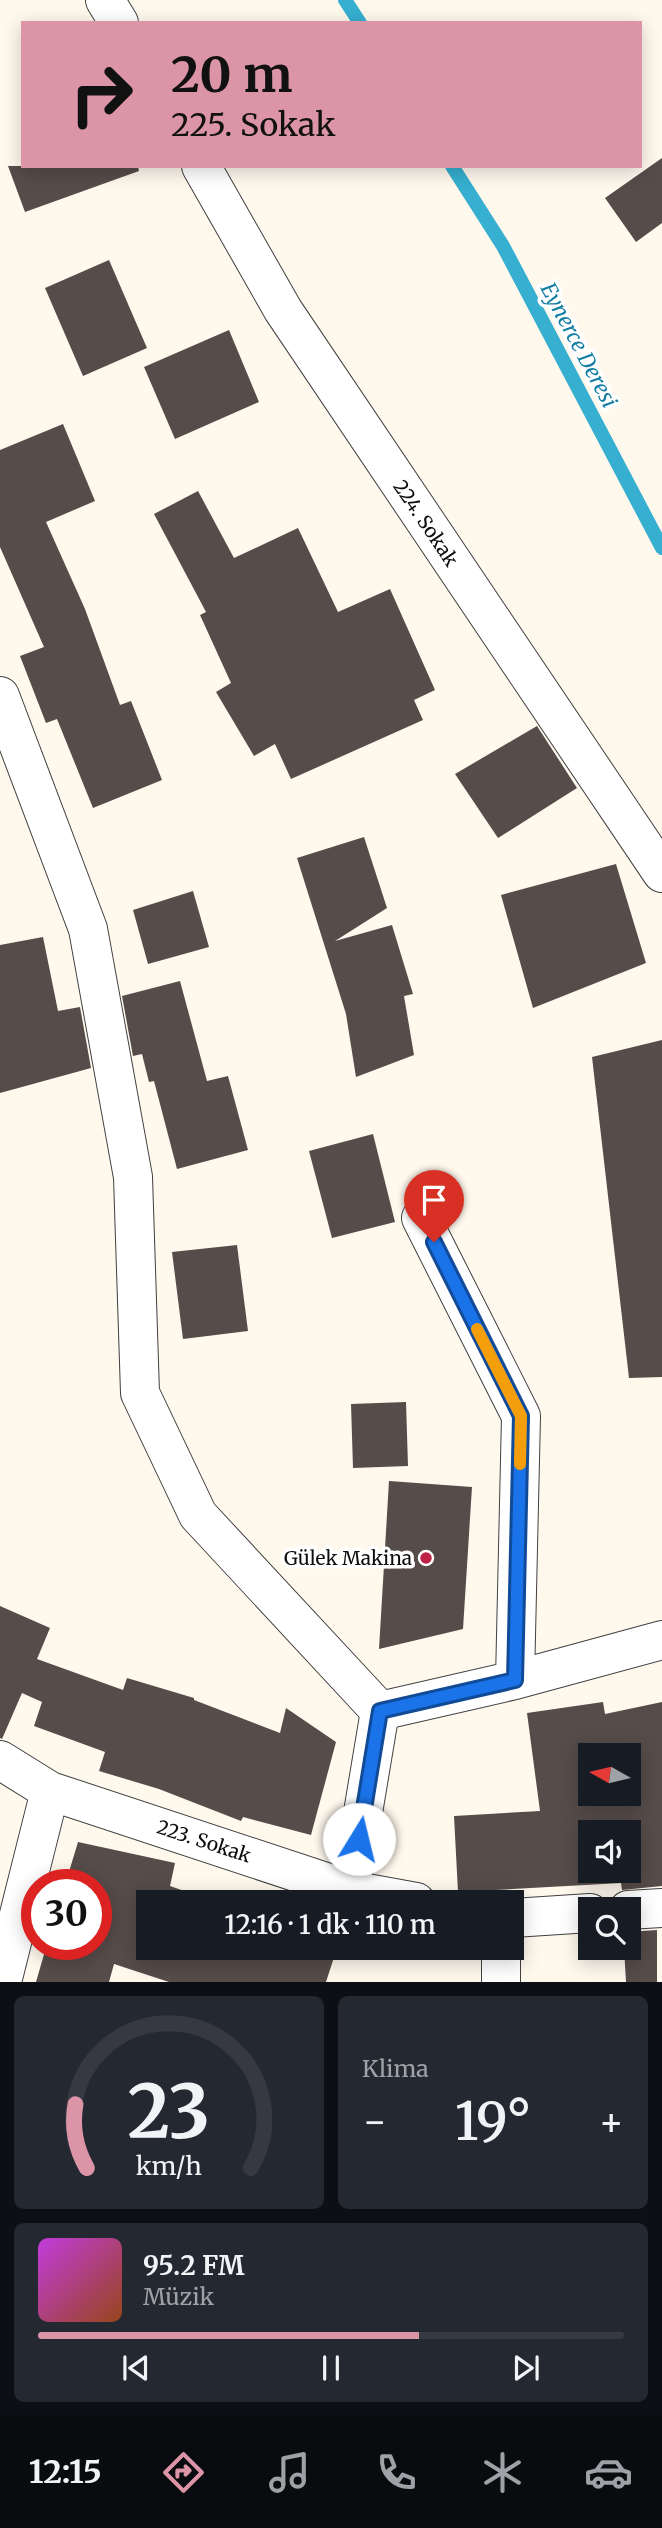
<!DOCTYPE html>
<html lang="tr">
<head>
<meta charset="utf-8">
<style>
	body { margin:0; font-family:Merriweather,serif; background:#242831; color:#f1f3f6; height:100vh; display:flex; flex-direction:column; font-size:26px; white-space:nowrap }
	* { box-sizing:border-box; margin:0 }
	p { font-size:23px; color:#9ea1a6 }
	.icon { flex:none; width:38px; height:38px; fill:none; stroke:currentColor; stroke-width:2; stroke-linecap:round; stroke-linejoin:round }
	.map { position:relative; height:1982px; overflow:hidden }
	.panel { display:flex; flex-direction:column; gap:14px; padding:14px; background:#0d0f14; flex:1 }
	.panel>* { flex:none }
	.banner { position:absolute; left:21px; top:21px; width:621px; height:147px; border-radius:0px; box-shadow:0 4px 18px #0003; background:#db95a7; color:#111; overflow:hidden }
	.needle { width:46px; rotate:278deg }
	.controls { position:absolute; left:578px; top:1743px; display:grid; gap:14px }
	.controls a { display:grid; place-items:center; width:63px; height:63px; border-radius:0px; background:#171b24; box-shadow:0 4px 18px #0003; font-size:35px }
	.speed { position:absolute; left:21px; top:1869px; display:flex; gap:14px; font-size:35px; font-weight:700; text-align:center }
	.speed>* { display:grid; place-content:center; width:91px; height:91px; border-radius:50%; background:#171b24; box-shadow:0 4px 18px #0003; line-height:1 }
	.speed .limit { border:10px solid #d22; background:#fff; color:#111 }
	.pin { position:absolute; display:grid; place-items:center; width:60px; height:60px; color:#fff; margin:-72px -30px; border-radius:50% 50% 50% 0; rotate:-45deg; box-shadow:0 0 7px #0007 }
	.pin .icon { rotate:45deg }
	.me { position:absolute; width:77px; margin:-38px; rotate:9deg; stroke-linejoin:round; filter:drop-shadow(0 0 5px #0008) }
	.turn { display:flex; align-items:center; gap:24px; height:147px; padding:0 35px; font-size:32px }
	.turn .icon { width:91px; height:91px; stroke-width:2.5 }
	.turn b { display:block; font-size:49px; line-height:60px }
	.big { font-size:52px; font-weight:600; line-height:1.1 }
	.panel .widget { flex:1; display:flex; flex-direction:column; justify-content:center; gap:10px; min-width:0; padding:0 24px; border-radius:10px; background:#242831 }
	.panel .dial { align-items:center; gap:0 }
	.dial svg { height:182px; overflow:visible; fill:none; stroke:#363941; stroke-width:7; stroke-linecap:round; text-anchor:middle }
	.dial text { fill:#f1f3f6; stroke:none }
	.song { display:flex; align-items:center; gap:21px }
	.cover { width:84px; height:84px; border-radius:10px; background:linear-gradient(135deg,hsl(290 70% 55%),hsl(20 70% 35%)) }
	.played { height:7px; border-radius:4px; background:linear-gradient(90deg,#db95a7 65%,#363941 65%) }
	.keys { display:flex; justify-content:space-around; direction:ltr }
	.heat { display:flex; justify-content:space-between; align-items:center; font-size:38px; direction:ltr }
	.panel .tiles { flex:1; display:grid; gap:14px; grid-template-columns:1fr 1fr }
	.widget:last-child { grid-column:span 2 }
	.trip { position:absolute; left:136px; top:1890px; width:388px; height:70px; border-radius:0px; background:#171b24; box-shadow:0 4px 18px #0003; font-weight:600; line-height:70px; text-align:center }
	.tabs { display:flex; height:112px; justify-content:space-around; align-items:center; background:#090b0e; color:#9ea1a6 }
	.tabs .icon { width:49px; height:49px }
	.tabs .current { color:#db95a7 }
	.tabs b { font-size:32px; color:#f1f3f6 }
	.map>svg:first-child { display:block }
	.lines { fill:none; stroke-linecap:round; stroke-linejoin:round }
	.stream { stroke:#36afd0; stroke-width:14 }
	.building { fill:#564c49; fill-rule:evenodd }
	.minor-casing { stroke:#404040; stroke-width:40 }
	.minor { stroke:#fff; stroke-width:38 }
	.route-casing { stroke:#114b97; stroke-width:18 }
	.route { stroke:#1a73e8; stroke-width:12 }
	.slow { stroke:#f59e0b; stroke-width:12 }
	.poi-dot { fill:#c02247; stroke:#fff; stroke-width:2.5 }
	.labels { text-anchor:middle; dominant-baseline:central; stroke-width:7; stroke-linejoin:round; paint-order:stroke }
	.street-label { font-size:19px; fill:#0d0d0d; stroke:#fff }
	.poi-label { font-size:19px; fill:#0d0d0d; stroke:#fff; text-anchor:end }
	.water-label { font-size:21px; font-style:italic; fill:#137ea2; stroke:#fff }
</style>
</head>
<body>
<div class="map">
<svg width="662" height="1982" viewBox="0 0 662 1982">
	<rect width="100%" height="100%" fill="#fff8ed"/>
	<g class="lines">
		<path class="stream" d="M345,0L360,23
			M452,166L503,246L662,548"/>
	</g>
	<path class="building" d="M662,158V223L636,242L605,198Z
		M8,166H138L139,171L25,212Z
		M109,260L147,348L83,376L45,288Z
		M229,330L259,402L175,439L144,367Z
		M63,424L95,501L46,522L85,609L120,705L131,701L162,780L93,808L57,719L46,723L20,656L44,647L0,547V450Z
		M198,491L234,558L298,528L338,612L390,589L435,690L414,700L423,720L291,779L275,744L254,756L216,692L231,683L200,615L206,612L154,514Z
		M537,726L577,788L498,838L455,774Z
		M364,837L387,908L335,941L392,925L413,994L404,996L414,1055L356,1077L346,1014L297,858Z
		M616,864L646,963L533,1008L501,895Z
		M193,891L209,947L148,964L133,910Z
		M43,937L58,1011L80,1007L91,1068L0,1093V945Z
		M180,981L207,1081L228,1076L248,1150L177,1169L154,1081L149,1082L142,1054L133,1056L122,996Z
		M662,1040V1377L629,1378L592,1057Z
		M373,1134L395,1222L332,1238L309,1151Z
		M237,1245L248,1331L183,1339L172,1252Z
		M406,1402L408,1466L353,1468L351,1404Z
		M389,1481L472,1487L463,1629L379,1649Z
		M0,1606L50,1628L37,1659L123,1690L127,1678L194,1698V1700L280,1733L286,1708L336,1742L311,1835L243,1817L241,1821L159,1789L99,1771L105,1752L34,1726L42,1702L22,1693L2,1739L0,1738Z
		M603,1702L605,1714L662,1702V1886L622,1890L621,1883L458,1892L454,1816L540,1811L527,1713ZM590,1755H628V1794H590ZM590,1832H628V1871H590Z
		M78,1842L175,1863L170,1886L216,1902H149V1948H337L326,1982H169L114,1964L109,1982H36L47,1944H96V1885H65Z
		M657,1930V1982H626L624,1948H628V1932Z"/>
	<g class="lines">
		<defs>
			<path id="minor" d="M105,0L119,23
				M201,166L283,310L662,873
				M0,696L88,929L133,1177L140,1393L198,1515L380,1711L350,1890
				M421,1218L521,1416L515,1680
				M380,1711L515,1680L662,1640
				M0,1760L50,1791L350,1890L416,1902
				M628,1910L662,1908
				M513,1918L590,1913
				M501,1948V1982
				M2,1982L50,1791"/>
		</defs>
		<use href="#minor" class="minor-casing"/>
		<use href="#minor" class="minor"/>
	</g>
	<g class="lines">
		<defs>
			<path id="route" d="M359,1839L380,1711L515,1680L521,1416L434,1242"/>
		</defs>
		<use href="#route" class="route-casing"/>
		<use href="#route" class="route"/>
		<path class="slow" d="M477,1329L521,1416L520,1464"/>
	</g>
	<circle class="poi-dot" cx="426" cy="1558" r="7"/>
	<g class="labels">
		<g class="street-label">
			<text transform="translate(426 523) rotate(56)">224. Sokak</text>
			<text transform="translate(204 1841) rotate(18)">223. Sokak</text>
		</g>
		<g class="poi-label">
			<text x="412" y="1558">Gülek Makina</text>
		</g>
		<g class="water-label">
			<text transform="translate(579 345) rotate(62)">Eynerce Deresi</text>
		</g>
	</g>
</svg>
<div class="controls">
<a><svg class="needle" viewBox="-14 -14 28 28"><path d="M0-13l5 13h-10z" fill="#e53935"/><path d="M0 13l5-13h-10z" fill="#9ea1a6"/></svg></a>
<a><svg class="icon" aria-label="sound" viewBox="0 0 24 24"><path d="M4 9h4l5-4v14l-5-4H4zM17 9q2 3 0 6"/></svg></a>
<a><svg class="icon" aria-label="search" viewBox="0 0 24 24"><circle cx="10" cy="10" r="6"/><path d="M15 15l6 6"/></svg></a>
</div>
<div class="speed"><div class="limit">30</div></div>
<div class="pin" style="left:434px;top:1242px;background:#d93025"><svg class="icon" aria-label="arrive" viewBox="0 0 24 24"><path d="M6 21V4h12l-3 4 3 4H6"/></svg></div>
<svg class="me" style="left:359px;top:1839px" viewBox="-20 -20 40 40"><circle r="19" fill="#fff"/><path d="M0-13L10 11 0 6-10 11z" fill="#1a73e8"/></svg>
<div class="trip">12:16 · 1 dk · 110 m</div>
<div class="banner">
<div class="turn"><svg class="icon" aria-label="right" viewBox="0 0 24 24"><path d="M7 20v-9h11M14 6l5 5-5 5"/></svg><div><b>20 m</b>225. Sokak</div></div>
</div>
</div>
<section class="panel">
<div class="tiles">
<div class="widget dial"><svg viewBox="0 0 100 80">
<path d="M14 69A42 42 0 1 1 86 69"/>
<path d="M14 69A42 42 0 0 1 9 41" stroke="#db95a7"/>
<text x="50" y="56" font-size="32" font-weight="700">23</text>
<text x="50" y="72" font-size="11">km/h</text>
</svg></div>
<div class="widget"><p>Klima</p>
<div class="heat"><a>−</a><b class="big">19°</b><a>+</a></div>
</div>
<div class="widget">
<div class="song"><i class="cover"></i><div><b>95.2 FM</b><p>Müzik</p></div></div>
<div class="played"></div>
<div class="keys"><svg class="icon" aria-label="previous" viewBox="0 0 24 24"><path d="M18 5L8 12l10 7zM5 5v14"/></svg><svg class="icon" aria-label="pause" viewBox="0 0 24 24"><path d="M8 5v14M16 5v14"/></svg><svg class="icon" aria-label="next" viewBox="0 0 24 24"><path d="M6 5l10 7-10 7zM19 5v14"/></svg></div>
</div>
</div>
</section>
<nav class="tabs">
<b>12:15</b>
<svg class="icon current" aria-label="directions" viewBox="0 0 24 24"><path d="M12 3l9 9-9 9-9-9zM9 14v-3h6M13 9l2 2-2 2"/></svg>
<svg class="icon" aria-label="music" viewBox="0 0 24 24"><path d="M9 18V5l10-2v13"/><circle cx="6" cy="18" r="3"/><circle cx="16" cy="16" r="3"/></svg>
<svg class="icon" aria-label="phone" viewBox="0 0 24 24"><path d="M5 4h4l2 5-3 2q2 4 5 5l2-3 5 2v4C11 20 4 13 5 4z"/></svg>
<svg class="icon" aria-label="climate" viewBox="0 0 24 24"><path d="M12 3v18M4 7l16 10M4 17L20 7"/></svg>
<svg class="icon" aria-label="car" viewBox="0 0 24 24"><path d="M5 17H2v-5l4-1 3-4h7l3 4 3 1v5h-3M9 17h6M6 11h13"/><circle cx="7" cy="17" r="2"/><circle cx="17" cy="17" r="2"/></svg>
</nav>
</body>
</html>
